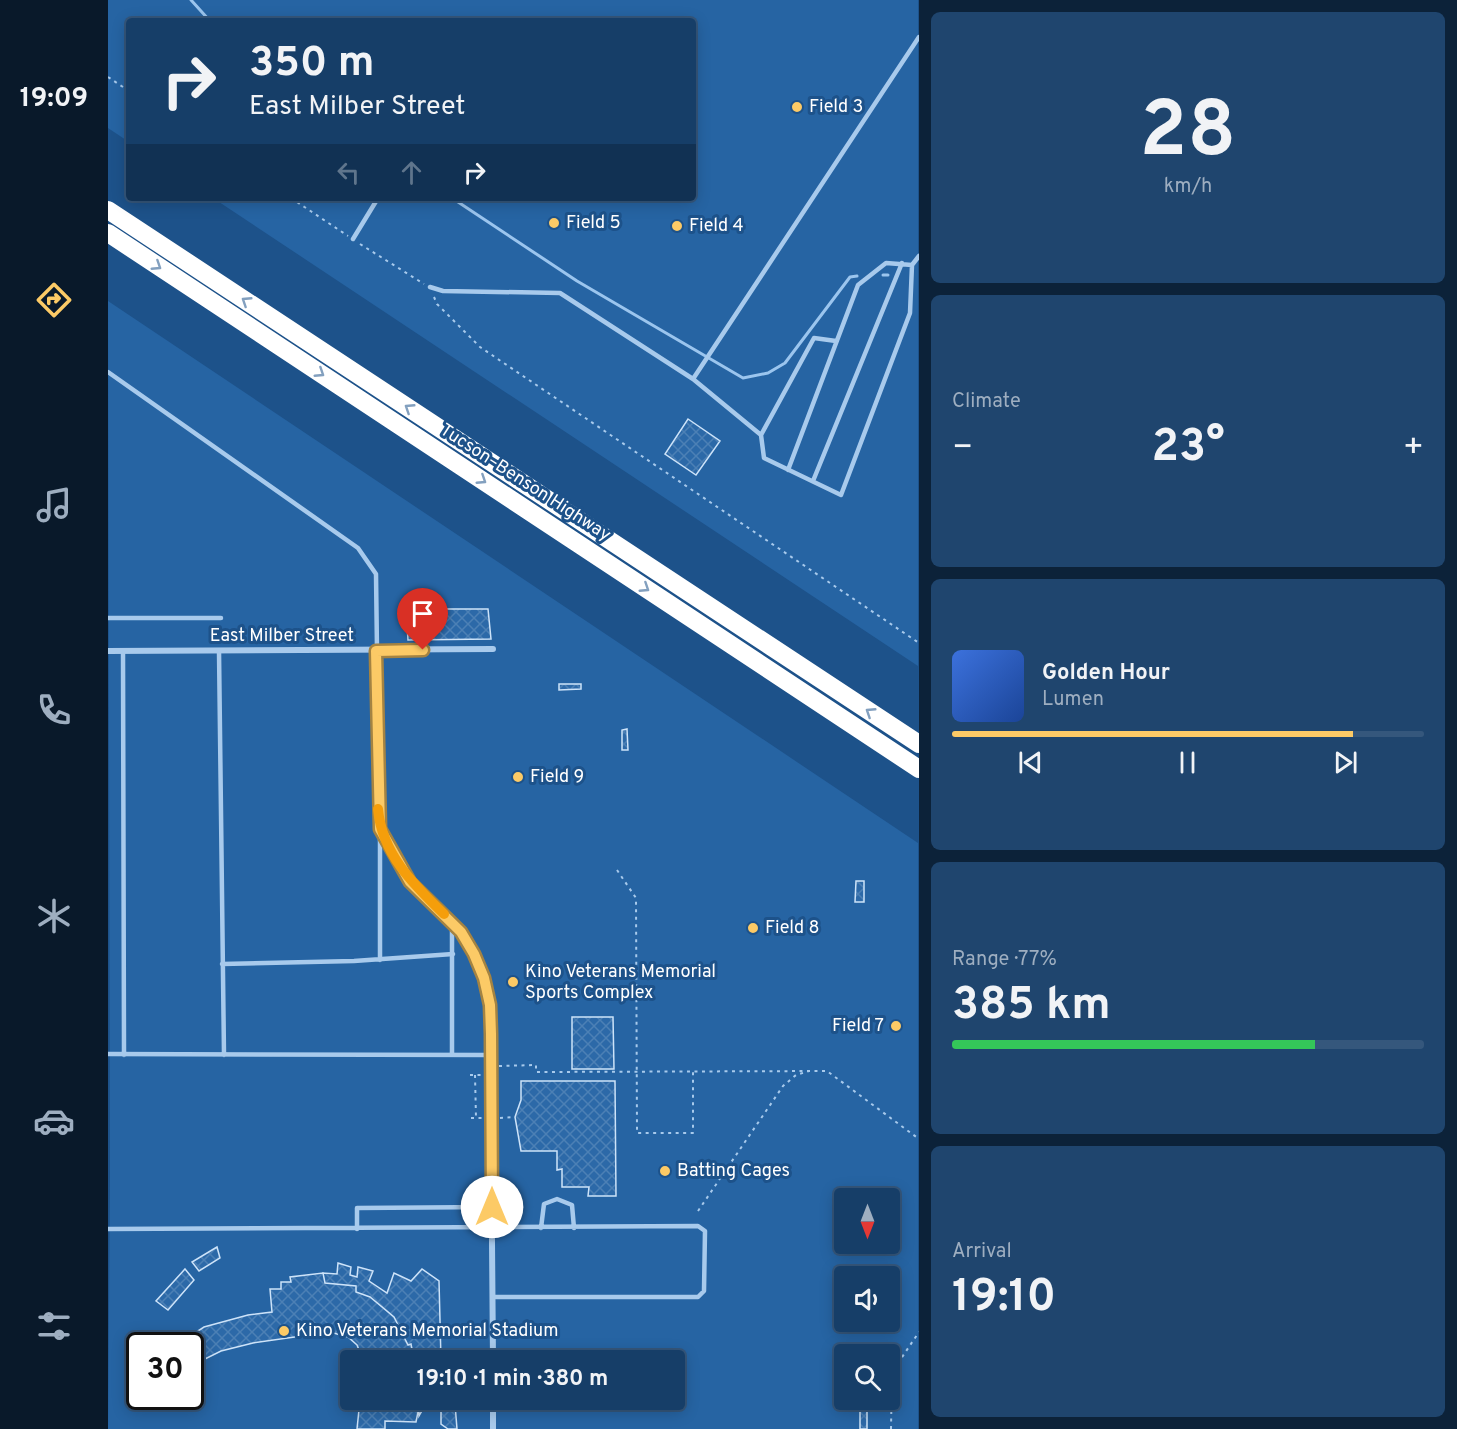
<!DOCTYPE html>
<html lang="en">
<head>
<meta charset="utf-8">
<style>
	body { margin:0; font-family:Overpass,sans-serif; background:#1f456e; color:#f1f3f6; height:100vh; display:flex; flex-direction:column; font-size:22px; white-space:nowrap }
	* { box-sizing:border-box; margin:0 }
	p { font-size:20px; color:#9eaec0 }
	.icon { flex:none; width:33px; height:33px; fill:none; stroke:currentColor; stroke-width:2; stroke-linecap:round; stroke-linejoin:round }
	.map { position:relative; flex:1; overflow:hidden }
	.sheet { display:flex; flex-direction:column; gap:12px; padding:12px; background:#0c2239; width:538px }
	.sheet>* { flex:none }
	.banner { position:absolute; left:18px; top:18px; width:570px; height:183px; border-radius:6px; box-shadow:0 3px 15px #0003,0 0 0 2px #35577c; background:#163e68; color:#f1f3f6; overflow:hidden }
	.needle { width:39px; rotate:180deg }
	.fabs { position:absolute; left:726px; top:1188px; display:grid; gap:12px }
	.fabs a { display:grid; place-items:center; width:66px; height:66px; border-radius:6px; background:#163e68; box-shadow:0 3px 15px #0003,0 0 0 2px #35577c; font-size:30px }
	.speed { position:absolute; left:18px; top:1332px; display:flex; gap:12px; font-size:30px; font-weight:700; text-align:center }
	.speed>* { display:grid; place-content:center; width:78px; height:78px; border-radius:50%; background:#163e68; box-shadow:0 3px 15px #0003,0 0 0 2px #35577c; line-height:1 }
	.speed .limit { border:3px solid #111; border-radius:9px; background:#fff; color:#111 }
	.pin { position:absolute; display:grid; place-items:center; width:51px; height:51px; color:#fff; margin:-62px -26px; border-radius:50% 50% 50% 0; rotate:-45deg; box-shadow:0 0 6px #0007 }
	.pin .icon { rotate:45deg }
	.me { position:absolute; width:66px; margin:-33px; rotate:0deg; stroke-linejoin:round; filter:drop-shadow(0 0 4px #0008) }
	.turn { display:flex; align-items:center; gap:21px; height:126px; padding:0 24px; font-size:27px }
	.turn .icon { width:78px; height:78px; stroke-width:2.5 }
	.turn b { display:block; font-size:42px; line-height:51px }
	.lanes { display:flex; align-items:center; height:57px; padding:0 24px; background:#0003; justify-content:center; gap:30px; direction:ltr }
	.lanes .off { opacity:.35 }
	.big { font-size:45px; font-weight:700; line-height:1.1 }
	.sheet .card { flex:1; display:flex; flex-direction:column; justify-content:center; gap:9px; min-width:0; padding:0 21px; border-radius:9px; background:#1f456e }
	.sheet .dial { align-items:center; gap:0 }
	.dial b { font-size:78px; line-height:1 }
	.song { display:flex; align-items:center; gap:18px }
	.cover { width:72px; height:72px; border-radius:9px; background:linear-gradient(135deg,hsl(220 70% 55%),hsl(220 70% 35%)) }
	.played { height:6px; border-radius:3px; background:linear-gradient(90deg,#fcca66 85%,#35577c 85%) }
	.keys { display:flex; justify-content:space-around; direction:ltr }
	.heat { display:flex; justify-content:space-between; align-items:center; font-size:33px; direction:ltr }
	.charge { height:9px; border-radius:4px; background:linear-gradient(90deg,#34c759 77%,#35577c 0) }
	.trip { position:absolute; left:232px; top:1350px; width:345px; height:60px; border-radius:6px; background:#163e68; box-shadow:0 3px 15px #0003,0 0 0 2px #35577c; font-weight:700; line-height:60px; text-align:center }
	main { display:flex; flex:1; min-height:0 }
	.dock { display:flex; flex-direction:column; width:108px; justify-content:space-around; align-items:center; background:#09192a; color:#9eaec0 }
	.dock .icon { width:42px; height:42px }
	.dock .on { color:#fcca66 }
	.dock b { font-size:27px; color:#f1f3f6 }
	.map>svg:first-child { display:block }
	.pitch { fill:#2664a3; fill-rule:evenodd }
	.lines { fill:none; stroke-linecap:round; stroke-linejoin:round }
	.stream { stroke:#9bc5ee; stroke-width:3 }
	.building { fill:url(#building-cross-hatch); stroke:#cde3f9; stroke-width:1.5 }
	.path { stroke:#a8caec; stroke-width:2; stroke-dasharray:3 4.5; stroke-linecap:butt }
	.service { stroke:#a8caec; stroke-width:4.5 }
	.minor { stroke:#a8caec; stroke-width:6 }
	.motorway { stroke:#fff; stroke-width:18 }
	.oneway { stroke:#83a0bf }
	.route-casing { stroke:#a48342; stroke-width:15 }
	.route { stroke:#fcca66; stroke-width:10 }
	.slow { stroke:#f59e0b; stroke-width:10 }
	.poi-dot { fill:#fcca66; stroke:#1d528a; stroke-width:2 }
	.labels { text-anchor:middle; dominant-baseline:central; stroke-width:6; stroke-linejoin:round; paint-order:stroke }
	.poi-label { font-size:18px; fill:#fff; stroke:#1d528a; text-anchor:start }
	.street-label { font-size:18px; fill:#fff; stroke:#1d528a }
</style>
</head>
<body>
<main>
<nav class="dock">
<b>19:09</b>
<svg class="icon on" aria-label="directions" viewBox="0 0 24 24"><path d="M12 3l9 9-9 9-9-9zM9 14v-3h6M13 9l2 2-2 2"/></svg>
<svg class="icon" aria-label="music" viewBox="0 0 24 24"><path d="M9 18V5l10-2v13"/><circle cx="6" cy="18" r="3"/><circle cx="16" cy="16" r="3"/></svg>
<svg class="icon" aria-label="phone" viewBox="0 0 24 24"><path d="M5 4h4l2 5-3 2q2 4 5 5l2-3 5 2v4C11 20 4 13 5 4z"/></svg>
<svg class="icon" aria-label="climate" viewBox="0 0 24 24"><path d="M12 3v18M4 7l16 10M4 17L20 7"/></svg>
<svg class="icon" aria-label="car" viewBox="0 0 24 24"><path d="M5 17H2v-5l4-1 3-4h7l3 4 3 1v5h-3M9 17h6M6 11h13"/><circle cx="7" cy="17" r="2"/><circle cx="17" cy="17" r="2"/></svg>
<svg class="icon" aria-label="filters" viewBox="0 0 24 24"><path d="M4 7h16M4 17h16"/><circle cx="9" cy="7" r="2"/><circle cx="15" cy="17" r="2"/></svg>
</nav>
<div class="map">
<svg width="811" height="1429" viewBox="0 0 811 1429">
	<defs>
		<pattern id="building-cross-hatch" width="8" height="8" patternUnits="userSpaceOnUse" patternTransform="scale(1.5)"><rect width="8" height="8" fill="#2c69a8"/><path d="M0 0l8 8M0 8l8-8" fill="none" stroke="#4c80b5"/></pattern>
	</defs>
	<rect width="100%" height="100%" fill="#1d528a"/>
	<path class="pitch" d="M0,0H810V666L105,198H585V21H21V142L0,128Z
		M0,301L810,843V1429H0L2,1180ZM736,1198H782V1244H736ZM736,1276H782V1322H736ZM32,1346H82V1396H32ZM736,1354H782V1400H736ZM243,1360H567V1400H243Z"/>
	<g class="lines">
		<path class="stream" d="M83,0L102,21
			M344,198L469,281L635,378L660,373L677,363L742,277L749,276
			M775,275H780"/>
	</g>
	<path class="building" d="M580,419L612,441L588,475L557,454Z
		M298,609H380L383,639L300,640Z
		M451,684H473V689L451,690Z
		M519,729L520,750H514V730Z
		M748,881H756V902H747Z
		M464,1017H505L506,1069H464Z
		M413,1081H507L508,1196H480L481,1187H454V1169L449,1170V1151H413L407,1117L413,1100Z
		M109,1247L112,1258L91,1271L84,1262Z
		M230,1263L243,1267L242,1275L249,1277L250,1267L265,1271L261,1281L279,1293L286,1273L303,1281L314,1269L331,1281L333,1360H306L303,1344L300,1345L286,1317L262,1297L248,1292V1286L217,1283L215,1273L229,1274Z
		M77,1269L86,1280L60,1310L48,1301Z
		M215,1273L217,1283L248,1286V1292L262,1297L286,1317L300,1345L303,1344L306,1360H255L249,1345L240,1337L222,1332L145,1343L113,1351L97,1359H82V1346H67L96,1327L140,1315L164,1312L162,1289H173V1282H183L182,1277Z
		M252,1400H314V1408L311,1407L308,1422L277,1421V1429H249Z
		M314,1400H320L311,1416V1407L314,1408Z
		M333,1403L347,1404L349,1429H340L333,1424Z
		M752,1404H759V1429H752Z"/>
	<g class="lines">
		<path class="path" d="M0,77L21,91
			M183,198L240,236
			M252,244L316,284
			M326,297L329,304L372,347L811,643
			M509,870L528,898L529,1133H585V1071
			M391,1066L428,1065V1072L719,1071L811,1139
			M362,1075H373
			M367,1075L368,1118
			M363,1118H374
			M392,1118L407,1117
			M590,1211L675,1086L688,1075L701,1071
			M783,1429L784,1372L811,1332"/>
		<path class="service" d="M245,239L270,198
			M322,287L335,291L452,293L585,379L811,37
			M0,372L250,548L268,574L269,651
			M585,379L653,435L656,458L733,495L802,313L804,265L811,256
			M653,435L706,338L728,341
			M680,470L750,285L778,263L804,265
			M705,481L794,263
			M0,618H113
			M15,651L16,1055
			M111,651L116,1055
			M272,960V831
			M114,964L246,961L345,954
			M0,1054L383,1055
			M344,1055V923
			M433,1228L436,1204L449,1199L464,1205L466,1228
			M0,1229L590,1226L597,1231L596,1291L590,1297H385
			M249,1229V1208L384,1207"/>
		<path class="minor" d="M0,651L385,649
			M269,651L272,829L302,882L353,932L366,954L376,978L382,1005L385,1360
			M385,1400V1429"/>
		<path class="motorway" d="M0,210L811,744
			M0,233L811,769"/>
	</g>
	<defs><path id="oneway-chevron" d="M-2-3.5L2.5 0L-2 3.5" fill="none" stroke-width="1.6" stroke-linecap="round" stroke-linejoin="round" transform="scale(1.5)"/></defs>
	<g class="oneway">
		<use href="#oneway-chevron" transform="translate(49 266) rotate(33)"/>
		<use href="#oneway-chevron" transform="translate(138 301) rotate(-147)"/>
		<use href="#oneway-chevron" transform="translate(212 373) rotate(33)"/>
		<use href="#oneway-chevron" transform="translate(301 408) rotate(-147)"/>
		<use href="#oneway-chevron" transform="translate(374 480) rotate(33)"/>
		<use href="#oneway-chevron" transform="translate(537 588) rotate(33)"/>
		<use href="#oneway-chevron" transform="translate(762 712) rotate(-147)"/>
	</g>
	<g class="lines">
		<defs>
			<path id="route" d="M315,650L268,651L272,829L302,882L353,932L366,954L376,978L382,1005L383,1034L384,1207"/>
		</defs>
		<use href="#route" class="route-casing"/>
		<use href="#route" class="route"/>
		<path class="slow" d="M270,809C274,854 305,884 336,914"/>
	</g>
	<g class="poi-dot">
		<circle cx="689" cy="107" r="6"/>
		<circle cx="446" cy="223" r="6"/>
		<circle cx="569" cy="226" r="6"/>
		<circle cx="410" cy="777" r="6"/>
		<circle cx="645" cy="928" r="6"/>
		<circle cx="405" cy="982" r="6"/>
		<circle cx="788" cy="1026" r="6"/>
		<circle cx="557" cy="1171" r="6"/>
		<circle cx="176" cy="1331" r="6"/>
	</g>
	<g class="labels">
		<g class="poi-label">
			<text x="701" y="107">Field 3</text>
			<text x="458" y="223">Field 5</text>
			<text x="581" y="226">Field 4</text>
			<text x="422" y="777">Field 9</text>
			<text x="657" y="928">Field 8</text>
			<text x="417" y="972">Kino Veterans Memorial<tspan x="417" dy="21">Sports Complex</tspan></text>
			<text x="776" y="1026" text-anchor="end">Field 7</text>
			<text x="569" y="1171">Batting Cages</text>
			<text x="188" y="1331">Kino Veterans Memorial Stadium</text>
		</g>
		<g class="street-label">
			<text transform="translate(417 483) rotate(33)">Tucson–Benson Highway</text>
			<text x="174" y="636">East Milber Street</text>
		</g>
	</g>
</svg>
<div class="fabs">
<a><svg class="needle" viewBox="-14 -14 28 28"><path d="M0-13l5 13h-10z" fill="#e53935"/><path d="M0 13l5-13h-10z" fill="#9eaec0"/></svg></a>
<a><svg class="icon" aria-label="sound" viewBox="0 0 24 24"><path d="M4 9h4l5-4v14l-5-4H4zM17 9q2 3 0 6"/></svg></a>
<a><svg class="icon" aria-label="search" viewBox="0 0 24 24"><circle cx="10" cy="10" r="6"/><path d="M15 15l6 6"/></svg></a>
</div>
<div class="speed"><div class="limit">30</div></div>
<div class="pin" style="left:315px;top:650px;background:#d93025"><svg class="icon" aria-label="arrive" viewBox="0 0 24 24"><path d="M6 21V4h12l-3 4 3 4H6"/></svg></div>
<svg class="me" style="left:384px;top:1207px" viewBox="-20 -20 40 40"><circle r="19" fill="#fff"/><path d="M0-13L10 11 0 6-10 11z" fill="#fcca66"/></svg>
<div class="trip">19:10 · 1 min · 380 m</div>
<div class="banner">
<div class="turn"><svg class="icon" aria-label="right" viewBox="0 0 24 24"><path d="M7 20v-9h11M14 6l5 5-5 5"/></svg><div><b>350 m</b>East Milber Street</div></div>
<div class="lanes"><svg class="icon off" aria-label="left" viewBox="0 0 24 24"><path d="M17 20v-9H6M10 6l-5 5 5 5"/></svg><svg class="icon off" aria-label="ahead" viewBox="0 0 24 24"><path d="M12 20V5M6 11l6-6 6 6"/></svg><svg class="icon" aria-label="right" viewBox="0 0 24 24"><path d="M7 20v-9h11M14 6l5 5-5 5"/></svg></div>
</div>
</div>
<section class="sheet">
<div class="card dial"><b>28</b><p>km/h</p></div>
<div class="card"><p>Climate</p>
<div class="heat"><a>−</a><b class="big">23°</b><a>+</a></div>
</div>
<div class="card">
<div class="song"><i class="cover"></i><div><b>Golden Hour</b><p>Lumen</p></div></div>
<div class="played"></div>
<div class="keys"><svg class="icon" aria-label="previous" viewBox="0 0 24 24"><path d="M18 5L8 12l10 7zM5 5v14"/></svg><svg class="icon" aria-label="pause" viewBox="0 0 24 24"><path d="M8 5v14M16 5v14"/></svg><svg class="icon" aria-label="next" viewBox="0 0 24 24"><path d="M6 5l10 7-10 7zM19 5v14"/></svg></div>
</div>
<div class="card"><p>Range · 77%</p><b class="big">385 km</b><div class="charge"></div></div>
<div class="card"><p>Arrival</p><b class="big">19:10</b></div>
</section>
</main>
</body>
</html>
